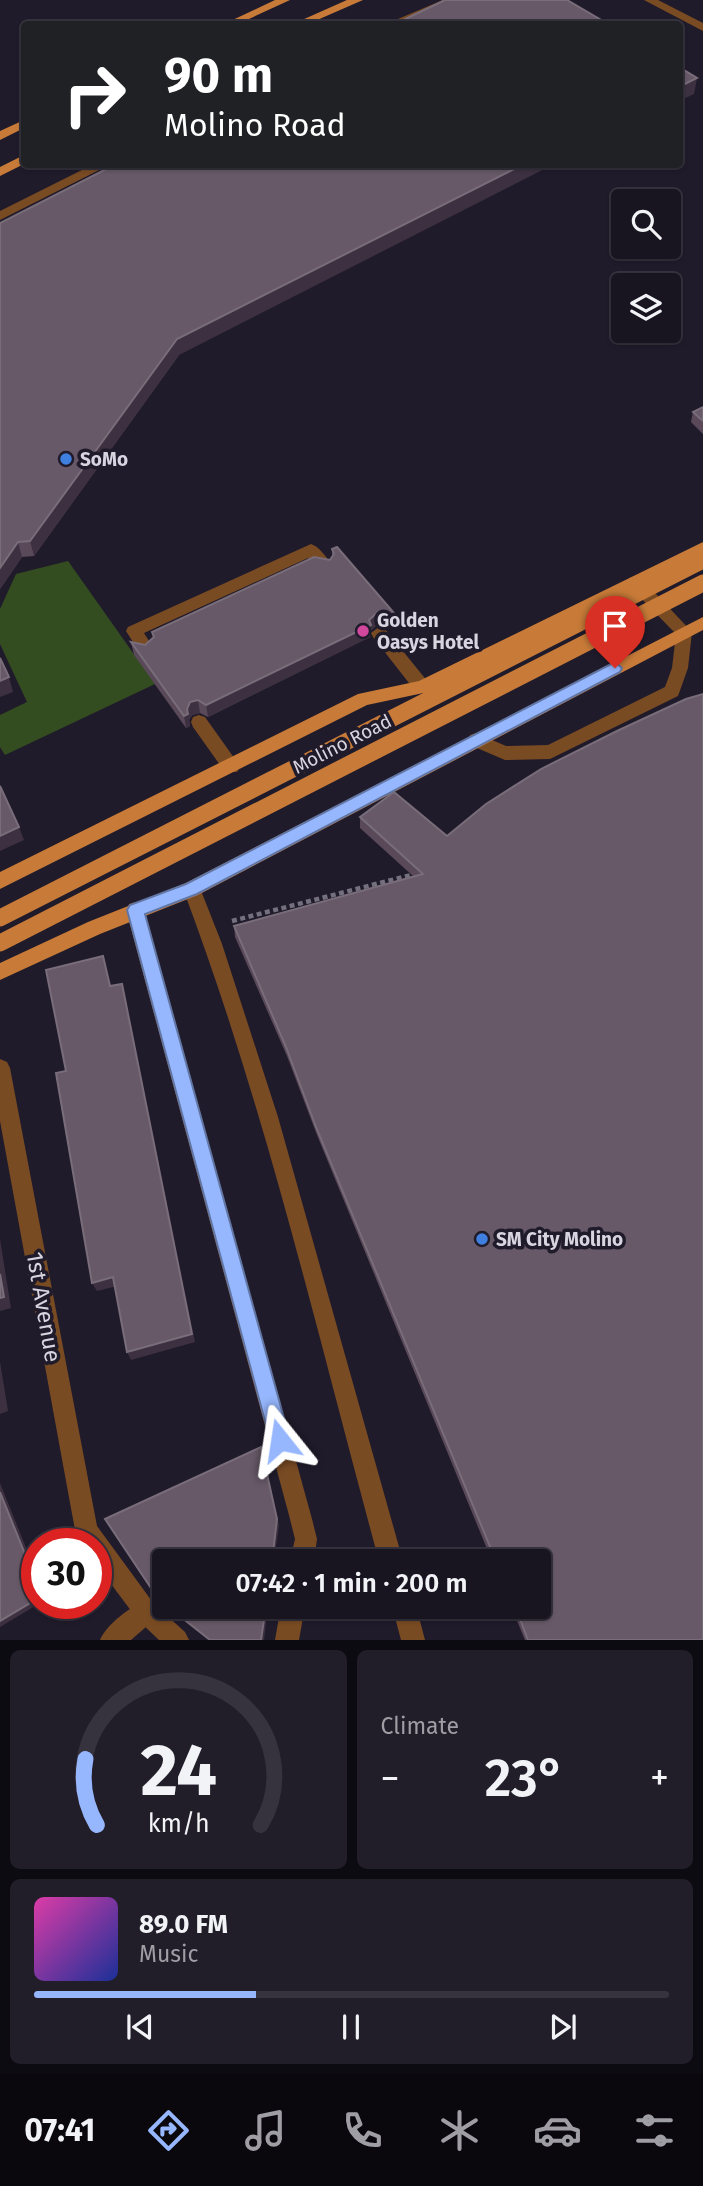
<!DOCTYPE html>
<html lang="en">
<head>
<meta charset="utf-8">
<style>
	body { margin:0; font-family:"Fira Sans",sans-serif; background:#211d29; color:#f1f3f6; height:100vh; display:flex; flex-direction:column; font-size:26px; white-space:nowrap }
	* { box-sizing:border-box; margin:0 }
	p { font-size:23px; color:#9f9ea5 }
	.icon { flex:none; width:38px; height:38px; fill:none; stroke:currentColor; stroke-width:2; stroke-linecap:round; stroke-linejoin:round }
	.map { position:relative; height:1640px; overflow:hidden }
	.panel { display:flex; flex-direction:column; gap:10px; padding:10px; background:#0d0b12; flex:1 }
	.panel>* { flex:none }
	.guide { position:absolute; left:21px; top:21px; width:662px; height:147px; border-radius:7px; box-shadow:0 2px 5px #0004,0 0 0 2px #36333e; background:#202124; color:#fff; overflow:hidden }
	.controls { position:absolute; left:611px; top:189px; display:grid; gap:14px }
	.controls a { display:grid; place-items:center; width:70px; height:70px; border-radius:7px; background:#181420; box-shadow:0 2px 5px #0004,0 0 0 2px #36333e; font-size:35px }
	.speed { position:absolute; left:21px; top:1528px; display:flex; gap:14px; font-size:35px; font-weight:700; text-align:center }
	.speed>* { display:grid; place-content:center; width:91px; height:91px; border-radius:50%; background:#181420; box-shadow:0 2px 5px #0004,0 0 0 2px #36333e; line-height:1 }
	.speed .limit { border:10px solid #d22; background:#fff; color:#111 }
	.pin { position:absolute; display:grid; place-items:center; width:60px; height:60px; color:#fff; margin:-72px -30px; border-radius:50% 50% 50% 0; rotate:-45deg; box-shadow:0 0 7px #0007 }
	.pin .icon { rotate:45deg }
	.me { position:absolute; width:77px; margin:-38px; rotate:345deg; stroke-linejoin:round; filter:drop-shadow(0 0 5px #0008) }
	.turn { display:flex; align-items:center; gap:24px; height:147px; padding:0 28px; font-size:32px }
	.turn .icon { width:91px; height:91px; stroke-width:2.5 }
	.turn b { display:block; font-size:49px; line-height:60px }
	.big { font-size:52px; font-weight:600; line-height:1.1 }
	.panel .widget { flex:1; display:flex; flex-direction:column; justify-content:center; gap:10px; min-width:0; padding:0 24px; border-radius:10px; background:#211d29 }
	.panel .dial { align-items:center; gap:0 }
	.dial svg { height:182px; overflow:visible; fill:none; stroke:#36333e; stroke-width:7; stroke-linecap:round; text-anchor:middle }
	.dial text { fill:#f1f3f6; stroke:none }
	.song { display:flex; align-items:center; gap:21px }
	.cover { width:84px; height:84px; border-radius:10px; background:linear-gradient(135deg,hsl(320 70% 55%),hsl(230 70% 35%)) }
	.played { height:7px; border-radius:4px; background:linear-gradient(90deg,#96b6fd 35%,#36333e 35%) }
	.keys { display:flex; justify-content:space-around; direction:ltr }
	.heat { display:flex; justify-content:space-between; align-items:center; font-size:38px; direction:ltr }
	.panel .tiles { flex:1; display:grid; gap:10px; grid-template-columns:1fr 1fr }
	.widget:last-child { grid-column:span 2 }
	.trip { position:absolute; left:152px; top:1549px; width:399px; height:70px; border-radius:7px; background:#181420; box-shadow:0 2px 5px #0004,0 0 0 2px #36333e; font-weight:600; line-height:70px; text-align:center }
	.tabs { display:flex; height:112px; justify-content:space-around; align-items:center; background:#0a080d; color:#9f9ea5 }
	.tabs .icon { width:49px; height:49px }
	.tabs .on { color:#96b6fd }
	.tabs b { font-size:32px; color:#f1f3f6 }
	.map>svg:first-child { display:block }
	.green { fill:#344d20 }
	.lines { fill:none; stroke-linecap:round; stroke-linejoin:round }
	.path { stroke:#74707e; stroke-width:4.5; stroke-dasharray:5 3.5; stroke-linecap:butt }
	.service { fill:#794b23; fill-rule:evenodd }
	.minor { fill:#794b23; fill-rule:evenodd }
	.tertiary { fill:#794b23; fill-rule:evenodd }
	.primary { fill:#c87b38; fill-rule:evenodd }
	.primary-bridge { stroke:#c87b38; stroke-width:17 }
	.wall { fill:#5a4a59 }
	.shaded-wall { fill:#3d3141 }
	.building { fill:#675968; stroke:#796d7a; stroke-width:2 }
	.route { fill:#96b6fd; stroke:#6276a4; stroke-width:2 }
	.shop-dot { fill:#3f7fe0; stroke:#201b2b; stroke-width:2.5 }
	.hotel-dot { fill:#d1479c; stroke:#201b2b; stroke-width:2.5 }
	.labels { text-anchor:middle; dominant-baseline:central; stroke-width:7; stroke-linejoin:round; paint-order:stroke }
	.poi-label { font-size:19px; font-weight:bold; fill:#d8d5e0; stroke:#201b2b; text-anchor:start }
	.street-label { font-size:19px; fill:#d8d5e0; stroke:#201b2b }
	.near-street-label { font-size:23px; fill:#d8d5e0; stroke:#201b2b }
</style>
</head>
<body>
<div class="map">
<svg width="703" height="1640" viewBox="0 0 703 1640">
	<rect width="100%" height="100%" fill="#201b2b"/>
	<path class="green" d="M68,561L155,684L5,755L0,747V715L27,702L0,644V609L16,574Z"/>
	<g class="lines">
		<path class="path" d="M232,921L411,875"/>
		<path class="service" d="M443,0H459L401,24H386Z
			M644,0H658L703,23V31Z
			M94,164H111L0,220V211Z
			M311,544C320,547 327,558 332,566L330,570H318L308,558L144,633L154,649L146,655L140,653L126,631L128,627Z
			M635,576L641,578L692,632L688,668L678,696L550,759L505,760L470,745L468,740L470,735L476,733L506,746L548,745L665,687L672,668L676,634L629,586L627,582L629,578Z
			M379,627L385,629L428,682L430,687L428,692H416L373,637L371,633Z
			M199,715L205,717L237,762L240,767L237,772H225L193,727L191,722L193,717Z
			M192,881L198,883L222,944L278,1117L403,1561H379C318,1337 265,1106 183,889L186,883Z
			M146,1600L154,1604L158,1612L154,1620L131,1640H100C107,1624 130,1607 146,1600Z
			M392,1606H416L425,1640H401Z"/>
		<path class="minor" d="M135,902L141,904L144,910L312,1519L317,1539L314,1561H290L295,1539L290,1519L126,910L129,904Z
			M281,1606H305L299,1640H275Z"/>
		<path class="tertiary" d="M0,1059L7,1062L10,1068L97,1526L154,1604L185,1632L189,1640H159L138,1620L96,1564V1544H81L75,1530L0,1121Z"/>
		<path class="primary" d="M275,0H290L238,24H224Z
			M347,0H363L308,24H293Z
			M24,120V128L0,140V131Z
			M24,155V164L0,176V167Z
			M703,542V555L428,692L367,705L0,889V872L358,694L419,681Z
			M703,617V630L198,895L100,934L0,980V963L88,922L186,883Z"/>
		<path class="primary-bridge" d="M0,918L703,560
			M0,943L703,583"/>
	</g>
	<path class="wall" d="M0,223L179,355L34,556L22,557L0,589Z
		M703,407V434L691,422L693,412Z
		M332,549L394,613L393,626L388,629L377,625L370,631V637L208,717L200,713L192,715L189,720L190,726L186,728L134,655L131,642L145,645L153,638L152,632L330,560L332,556Z
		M360,817L447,836L703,1640H525L511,1606H539V1561H492L317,1135L287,1056L235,937L234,926L413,876L360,828Z"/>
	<path class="shaded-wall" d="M697,78L694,94L679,101V87Z
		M524,164H554L179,355L34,556L30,541L177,339Z
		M18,542L22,557L0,589V568Z
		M378,612L377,625L370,631V637L208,717L206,705L369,620Z
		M394,613L393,626L388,629L389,616Z
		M9,677L13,692L0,697V681Z
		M198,700L200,713L192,715L189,720L190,726L186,728L184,716L190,702Z
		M19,827L24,840L0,851V836Z
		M122,984L125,997L195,1342L131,1360L127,1352Z
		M0,1239L11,1308L0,1311Z
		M113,1277L117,1286L97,1291L92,1283Z
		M0,1362L8,1411L0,1414Z
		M261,1447L279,1525L274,1561H272Z
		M0,1483L37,1575V1584L0,1492Z
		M37,1599V1603H40L0,1627V1621Z
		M266,1606H268L264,1640H261Z"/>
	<path class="building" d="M445,0H567L608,24H395Z
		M679,67L697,78L679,87Z
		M116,164H524L177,339L30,541L18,542L0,568V223Z
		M703,407V421L693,412Z
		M337,547L394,613L389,616L378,612L369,620L371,625L206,705L198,700L190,702L187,709L188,714L184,716L131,642L145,645L154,637L152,632L314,557L330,560L334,554L332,549Z
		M0,658L9,677L0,681Z
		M703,694V1640H528L515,1606H539V1561H496L316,1127L286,1047L234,926L423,874L360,817L394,792L447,836L486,804L541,769L617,731L686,699Z
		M0,786L19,827L0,836Z
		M103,956L110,986L122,984L192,1334L127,1352L113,1277L92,1283L56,1073L66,1071L46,970Z
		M0,1274L4,1297L0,1298Z
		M261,1447L277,1519L272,1561H164V1605L159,1600L105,1519Z
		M0,1492L37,1584V1599L0,1621Z
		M167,1606H266L261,1640H210Z"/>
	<path class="route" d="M615,662L622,668L620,672L197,894L145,914L290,1440L287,1447L280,1450L272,1447L127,910L130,905L186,884Z"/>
	<g class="shop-dot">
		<circle cx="66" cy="459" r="7"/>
		<circle cx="482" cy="1239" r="7"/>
	</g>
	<circle class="hotel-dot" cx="363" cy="631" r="7"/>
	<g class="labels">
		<g class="poi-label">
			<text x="80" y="459">SoMo</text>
			<text x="377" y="620">Golden<tspan x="377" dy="22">Oasys Hotel</tspan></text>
			<text x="496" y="1239">SM City Molino</text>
		</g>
		<g class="street-label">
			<text transform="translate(342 744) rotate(-27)">Molino Road</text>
		</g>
		<g class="near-street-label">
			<text transform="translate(44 1307) rotate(80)">1st Avenue</text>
		</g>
	</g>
</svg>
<div class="controls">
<a><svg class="icon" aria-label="search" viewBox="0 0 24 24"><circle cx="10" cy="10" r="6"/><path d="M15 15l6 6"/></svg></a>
<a><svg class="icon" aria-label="layers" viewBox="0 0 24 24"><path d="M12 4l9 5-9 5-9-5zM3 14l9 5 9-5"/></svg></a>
</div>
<div class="speed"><div class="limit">30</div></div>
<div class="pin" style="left:615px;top:668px;background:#d93025"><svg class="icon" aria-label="arrive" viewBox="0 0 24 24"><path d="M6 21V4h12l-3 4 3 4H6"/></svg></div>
<svg class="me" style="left:280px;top:1440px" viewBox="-20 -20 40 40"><path d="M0-17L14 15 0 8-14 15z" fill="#96b6fd" stroke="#fff" stroke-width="4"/></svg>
<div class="trip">07:42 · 1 min · 200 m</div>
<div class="guide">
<div class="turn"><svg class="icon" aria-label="right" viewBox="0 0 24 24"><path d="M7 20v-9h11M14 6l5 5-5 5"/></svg><div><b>90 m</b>Molino Road</div></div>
</div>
</div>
<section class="panel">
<div class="tiles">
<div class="widget dial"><svg viewBox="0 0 100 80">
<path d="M14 69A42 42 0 1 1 86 69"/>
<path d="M14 69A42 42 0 0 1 9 40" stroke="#96b6fd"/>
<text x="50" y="56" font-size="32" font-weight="700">24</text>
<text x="50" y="72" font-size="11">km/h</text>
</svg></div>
<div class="widget"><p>Climate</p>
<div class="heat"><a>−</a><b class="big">23°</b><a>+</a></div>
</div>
<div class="widget">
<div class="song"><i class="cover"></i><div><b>89.0 FM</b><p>Music</p></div></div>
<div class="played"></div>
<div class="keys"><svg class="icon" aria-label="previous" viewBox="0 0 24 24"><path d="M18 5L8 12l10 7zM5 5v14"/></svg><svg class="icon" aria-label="pause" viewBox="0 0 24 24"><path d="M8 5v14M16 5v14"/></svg><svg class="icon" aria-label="next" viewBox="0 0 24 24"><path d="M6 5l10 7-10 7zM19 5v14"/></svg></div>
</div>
</div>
</section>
<nav class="tabs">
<b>07:41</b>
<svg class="icon on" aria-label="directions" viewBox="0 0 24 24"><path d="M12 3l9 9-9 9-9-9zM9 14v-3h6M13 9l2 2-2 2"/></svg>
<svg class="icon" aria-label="music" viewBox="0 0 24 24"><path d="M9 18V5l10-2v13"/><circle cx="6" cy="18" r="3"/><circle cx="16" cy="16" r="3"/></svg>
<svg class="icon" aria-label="phone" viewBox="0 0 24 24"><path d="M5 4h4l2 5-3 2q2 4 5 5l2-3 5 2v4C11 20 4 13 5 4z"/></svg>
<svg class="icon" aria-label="climate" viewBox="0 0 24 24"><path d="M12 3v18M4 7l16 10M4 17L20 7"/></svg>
<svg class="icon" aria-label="car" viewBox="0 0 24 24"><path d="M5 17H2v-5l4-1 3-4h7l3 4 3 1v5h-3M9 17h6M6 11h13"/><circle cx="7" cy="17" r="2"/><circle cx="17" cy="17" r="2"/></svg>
<svg class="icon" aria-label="filters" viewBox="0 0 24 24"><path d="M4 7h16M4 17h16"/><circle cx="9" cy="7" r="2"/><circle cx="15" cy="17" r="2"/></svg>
</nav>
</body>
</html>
